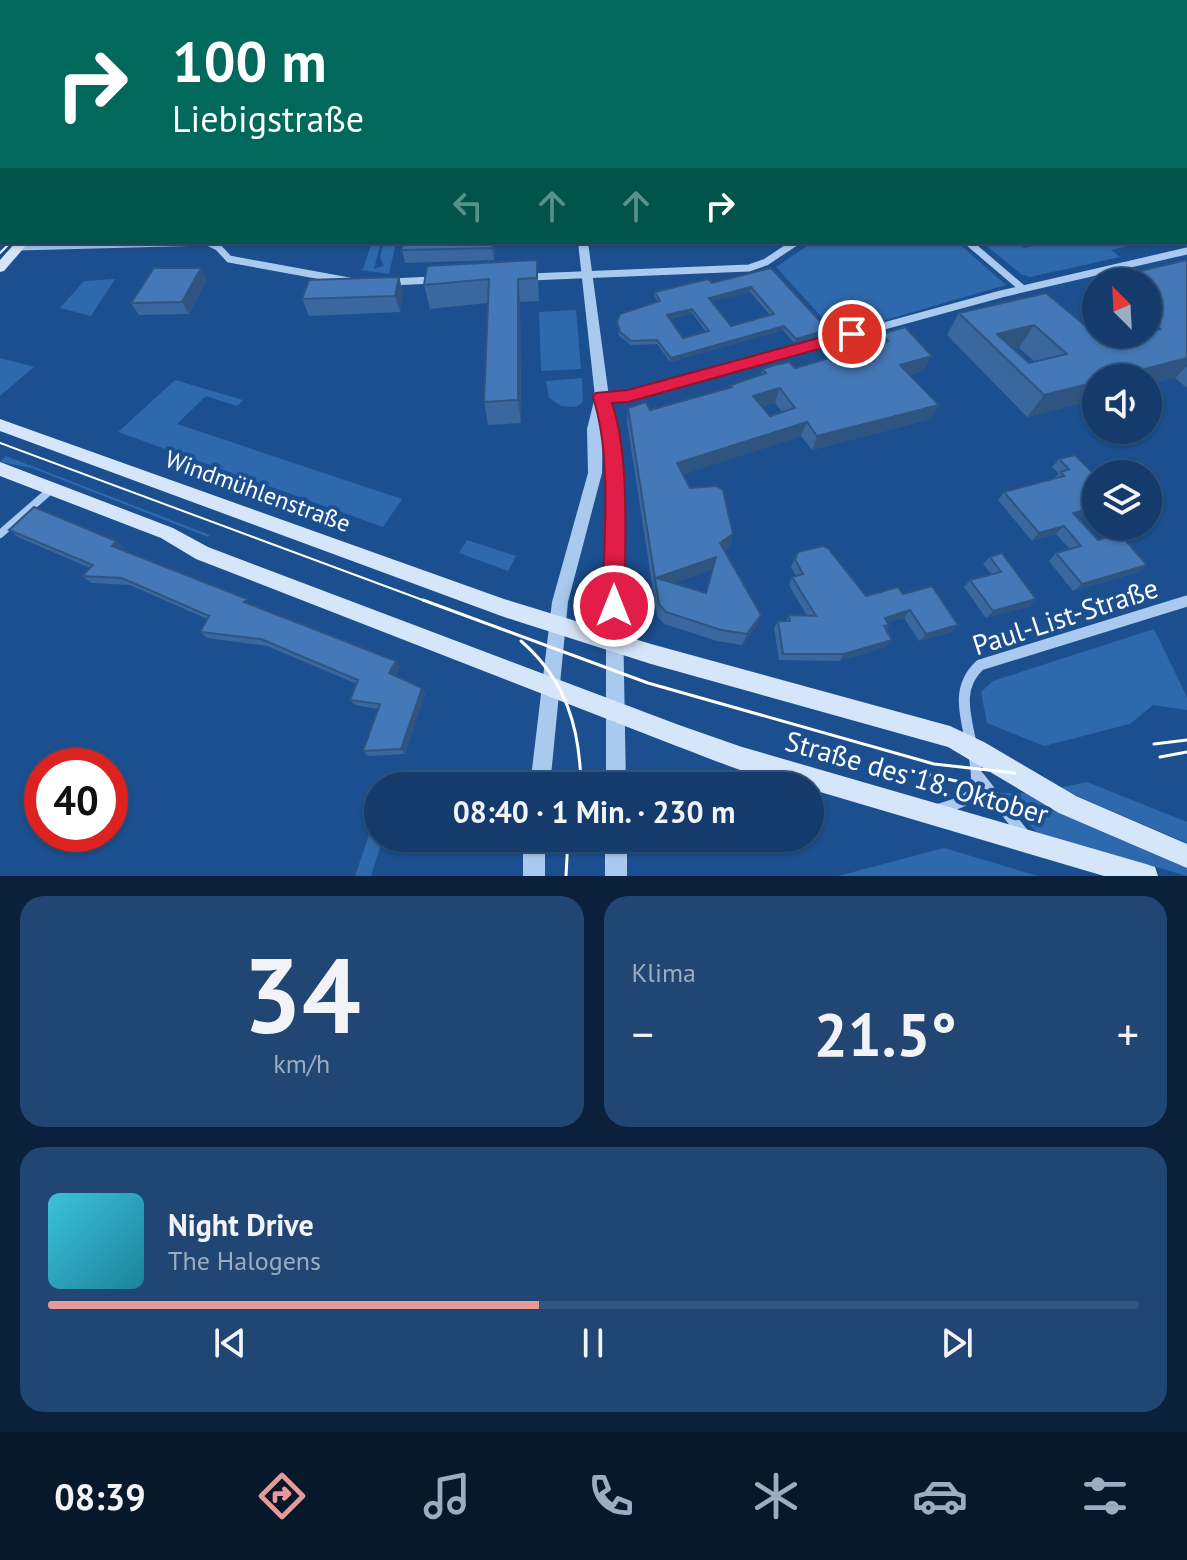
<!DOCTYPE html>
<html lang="de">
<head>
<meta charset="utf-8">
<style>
	body { margin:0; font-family:"PT Sans",sans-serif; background:#214673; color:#f1f3f6; height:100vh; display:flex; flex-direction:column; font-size:30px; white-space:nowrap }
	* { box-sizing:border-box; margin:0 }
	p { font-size:26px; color:#9dadc1 }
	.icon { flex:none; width:44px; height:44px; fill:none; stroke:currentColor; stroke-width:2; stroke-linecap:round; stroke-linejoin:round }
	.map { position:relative; height:876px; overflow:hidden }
	.drawer { display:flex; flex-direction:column; gap:20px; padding:20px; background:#0b203b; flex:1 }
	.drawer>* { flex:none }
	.guide { position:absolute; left:0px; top:0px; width:1188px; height:244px; box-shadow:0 2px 6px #0004,0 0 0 2px #33557e; background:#00695c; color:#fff; overflow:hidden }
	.needle { width:52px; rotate:336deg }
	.tools { position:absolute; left:1082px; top:268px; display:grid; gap:16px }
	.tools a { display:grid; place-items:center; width:80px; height:80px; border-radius:50%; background:#143b6b; box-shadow:0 2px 6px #0004,0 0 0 2px #33557e; font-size:40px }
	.speed { position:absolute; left:24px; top:748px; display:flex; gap:16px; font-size:40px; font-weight:700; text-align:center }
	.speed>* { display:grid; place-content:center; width:104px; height:104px; border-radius:50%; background:#143b6b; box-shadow:0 2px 6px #0004,0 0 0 2px #33557e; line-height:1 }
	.speed .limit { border:12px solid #d22; background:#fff; color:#111 }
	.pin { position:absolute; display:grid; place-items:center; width:68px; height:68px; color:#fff; margin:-34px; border:4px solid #fff; border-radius:50%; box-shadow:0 2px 8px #0007 }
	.me { position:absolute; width:88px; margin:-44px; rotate:0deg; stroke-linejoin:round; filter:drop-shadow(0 0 6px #0008) }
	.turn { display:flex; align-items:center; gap:28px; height:168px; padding:0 40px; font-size:36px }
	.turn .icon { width:104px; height:104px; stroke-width:2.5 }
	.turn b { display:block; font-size:56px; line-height:68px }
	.lanes { display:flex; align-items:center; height:76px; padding:0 40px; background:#0003; justify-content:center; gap:40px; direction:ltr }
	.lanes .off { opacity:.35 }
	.big { font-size:60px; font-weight:700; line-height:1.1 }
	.drawer .widget { flex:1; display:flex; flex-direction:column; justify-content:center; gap:12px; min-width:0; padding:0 28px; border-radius:24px; background:#214673 }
	.drawer .dial { align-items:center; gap:0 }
	.dial b { font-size:104px; line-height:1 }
	.song { display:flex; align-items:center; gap:24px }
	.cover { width:96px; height:96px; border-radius:12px; background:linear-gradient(135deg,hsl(190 70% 55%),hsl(190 70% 35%)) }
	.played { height:8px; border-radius:4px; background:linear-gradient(90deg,#e69b98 45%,#33557e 45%) }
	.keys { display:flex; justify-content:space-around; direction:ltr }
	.heat { display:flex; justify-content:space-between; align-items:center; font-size:44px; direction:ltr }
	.drawer .tiles { flex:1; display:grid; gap:20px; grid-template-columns:1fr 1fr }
	.widget:last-child { grid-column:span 2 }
	.trip { position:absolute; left:364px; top:772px; width:460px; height:80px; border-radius:40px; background:#143b6b; box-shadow:0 2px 6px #0004,0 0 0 2px #33557e; font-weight:700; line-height:80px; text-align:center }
	.tabs { display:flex; height:128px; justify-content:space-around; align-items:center; background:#08182b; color:#9dadc1 }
	.tabs .icon { width:56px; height:56px }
	.tabs .active { color:#e69b98 }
	.tabs b { font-size:36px; color:#f1f3f6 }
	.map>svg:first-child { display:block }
	.green { fill:#2e69ad }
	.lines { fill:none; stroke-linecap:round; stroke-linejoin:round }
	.minor-far2 { stroke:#a9c9ee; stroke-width:7 }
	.minor-far1 { stroke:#a9c9ee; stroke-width:8 }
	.minor { stroke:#a9c9ee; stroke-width:11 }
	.tertiary { fill:#a9c9ee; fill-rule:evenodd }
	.secondary { fill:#d6e6fa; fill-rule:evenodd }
	.primary { fill:#f0f6ff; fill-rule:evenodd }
	.tram-far1 { stroke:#fff; stroke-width:2 }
	.tram { stroke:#fff; stroke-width:3 }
	.wall { fill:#3a679d; fill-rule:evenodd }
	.shaded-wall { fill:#305480 }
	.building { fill:#4478b7; stroke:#305480; stroke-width:2; fill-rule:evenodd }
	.route { fill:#e11d48; stroke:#92132f; stroke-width:2 }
	.labels { text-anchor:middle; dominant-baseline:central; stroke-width:8; stroke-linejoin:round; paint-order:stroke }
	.street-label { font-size:24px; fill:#fff; stroke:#1b4f8f }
	.near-street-label { font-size:28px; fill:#fff; stroke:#1b4f8f }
</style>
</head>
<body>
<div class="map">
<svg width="1187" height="876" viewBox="0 0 1187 876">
	<rect width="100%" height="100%" fill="#1b4f8f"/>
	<path class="green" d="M372,242H381L374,269L384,266L380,257L384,242H396L389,274L360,270L363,269Z
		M813,242H957L1006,285L837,334L776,267Z
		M982,242H1016L1024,248L1051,242H1144L1111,250L1120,257L1030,277L1021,274Z
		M115,279L91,316L60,308L84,281Z
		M576,310L581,369L541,371L539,312Z
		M0,358L34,367L0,396Z
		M582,378L583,402L576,407L561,406L549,398L546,381Z
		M175,380L243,400L237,406L206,396L177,424L402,499L383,527L118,432Z
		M6,456L210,535L208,537L32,468L0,462Z
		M467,540L516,556L508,571L459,553Z
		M1154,629L1187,697V710L1153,705L1130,724L1044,746L987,723L981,692L993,681Z
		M1087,782L1187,822V843L1059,788Z
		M1000,793H1025L1187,866V876L1038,833L1000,798Z
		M378,808V838H383L371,876H355Z
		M944,848L1038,876H838Z"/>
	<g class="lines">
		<path class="minor-far2" d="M968,242L1022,288
			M18,247L208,242L218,247L229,259L349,281
			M530,277L749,268L766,262L796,242
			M390,282L433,280
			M657,388L1001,294L1187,251"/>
		<path class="minor-far1" d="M602,397L628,396L665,386
			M0,534L53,488"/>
		<path class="minor" d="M971,743C965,714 956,687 980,665L1187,601
			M979,777L1022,832
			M939,809C975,800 981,792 974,756"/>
		<path class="tertiary" d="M578,242H588L609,397L617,424L620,450L626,786H606V450L603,422L602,473L568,602L550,786H530L552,602L588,473L587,429L595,397Z
			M523,838H545V876H523Z
			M605,838H627V876H605Z"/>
		<path class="secondary" d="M2,228V237L0,238V229Z
			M16,242H29L4,271L0,272V260Z
			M0,419L504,599L651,644L950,726L984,742L1076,796L1187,844V868L1059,813L948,747L651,664L504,617L0,431Z
			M0,462L173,528L208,547L679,725L742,747L1146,864L1155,867L1158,876H1104L810,789V786C773,786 715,760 679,747L196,559L161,538L0,476Z"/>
		<path class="primary" d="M0,95H2V101H0Z"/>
		<path class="tram-far1" d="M0,253L11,242
			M0,443L428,602"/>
		<path class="tram" d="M423,600L648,683L934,764L1015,773
			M521,641C566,680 580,728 581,786
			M1154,744L1187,740
			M1160,757L1187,752
			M912,771L978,786
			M566,876L568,838"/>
	</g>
	<path class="wall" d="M495,242L494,260L405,263L402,250Z
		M1017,242H1047L1027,246L1019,244Z
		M537,260L539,301L520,302L521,423L488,425L484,402L488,303L430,309L424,285Z
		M1187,260V388L1175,378H1096V399L1027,417L947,335L959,313L1046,293L1106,343L1124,338L1120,334H1148V282H1096ZM1019,348L1035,362L1029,363L1013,349Z
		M771,268L826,334L794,343L783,330L670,362L657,344L631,345L619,336L617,322L658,302L654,296L655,292L712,283ZM750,292L770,315L731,326L712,301ZM692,313L706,332L683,338L669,319Z
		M399,277L403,293L400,312L309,316L302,299Z
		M207,280L189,314L139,315L131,303Z
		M1096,283V315L1081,304Z
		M882,334L924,370L909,375L939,405L930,419L812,450L801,436L683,474L690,488L733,534L730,547L724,550L756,627L742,645L717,641L664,624L657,616L627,422L628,408L650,410L730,388L731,385L761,375L762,369L795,368L877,344ZM775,403L782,412L770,416L762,406ZM713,569L706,593L674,583Z
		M1059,459L1096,476V512L1077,518L1098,540L1147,565L1138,572L1073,591L1049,561L1056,553L1070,549L1056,534L1032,541L998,500L1004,492L1054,478L1059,474L1052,467Z
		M9,530L116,541L124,548L123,550L400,667L395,676L422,688L425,694L405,754L368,756L363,751L378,709L355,705L350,700L357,684L267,646L207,638L200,632L207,619L130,585L91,583L82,576L90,568L18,537Z
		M798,552L866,596L903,594L958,625L951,632L919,641L904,618L888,622L889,625L886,629V647L839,661L779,660L774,628L778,621H786L789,615L807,616L789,585L792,577L796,576L791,567Z
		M990,557L1029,606L986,618L964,587L970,580L991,574L983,564Z"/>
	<path class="shaded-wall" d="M0,177L2,180V210L0,212Z
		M493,242H495L494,260L492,248Z
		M1030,242H1047L1027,246Z
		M201,268L207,280L189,314L182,302Z
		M399,277L403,293L400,312L395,296Z
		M518,279L520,302L521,423L518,400Z
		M751,287L750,292L709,302V298Z
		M692,309V313L666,319L667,315Z
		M1034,325L1019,348L1000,352L997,334Z
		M784,326L783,330L670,362L671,358Z
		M828,330L826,334L794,343L796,339Z
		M932,356L924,370L893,380L900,365Z
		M1187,358V366L1175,378L1148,385V378H1110Z
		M1096,382V399L1027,417L1044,395Z
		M780,388L775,403L750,410L753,396Z
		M939,405L930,419L812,450L817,436Z
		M807,422L801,436L675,477L677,463Z
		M1096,507V512L1066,521L1073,513Z
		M1064,526L1056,534L1032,541L1039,533Z
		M733,534L730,547L717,556L720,543Z
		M116,541L124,548L120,553L112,546Z
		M716,557L713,569L657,589L656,578Z
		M1147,565L1138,572L1073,591L1082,584Z
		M1036,599L1029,606L986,618L993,611Z
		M910,610L904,618L879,625L885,618Z
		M761,615L756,627L742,645L747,634Z
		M958,625L951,632L919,641L926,634Z
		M892,640L886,647L839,661L844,654Z
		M396,661L400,667L393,679L389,673Z
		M422,688L425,694L405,754L401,749Z"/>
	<path class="building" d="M1186,116H1187L1186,158Z
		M403,242H493L492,248L402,250Z
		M537,260V278L518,279V400L484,402L489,279L424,285L427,266Z
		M1187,260V358L1110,378H1096V382L1044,395L959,313L1046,293L1106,343L1139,334H1148V332L1160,329L1148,319V282H1099L1097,281ZM1034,325L1067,354L1029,363L997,334Z
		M154,268H201L182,302L131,303Z
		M771,268L828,330L796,339L784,326L671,358L657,340L631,341L620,332L617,322L620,314L660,301L655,292L708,279L712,283ZM751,287L774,314L731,326L709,298ZM692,309L709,331L683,338L667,315Z
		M399,277L395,296L302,299L309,280Z
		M905,327L932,356L900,365L939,405L817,436L807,422L677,463L690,488L716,486L723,490L733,534L720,543L761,615L747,634L721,630L666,612L659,604L628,408L646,402L650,410L732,387L731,385L766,373L762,369L775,365L789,362L795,368L888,341L882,334ZM780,388L795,408L770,416L753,396ZM716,557L706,593L656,578Z
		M1075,455L1096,476V507L1073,513L1098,540L1119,533L1147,565L1082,584L1056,553L1081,546L1064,526L1039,533L1004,492L1064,476L1061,472L1069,469L1059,459Z
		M34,507L116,541L112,546L247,599L244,602L396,661L389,673L422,688L401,749L363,751L380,704L350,700L358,680L261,639L200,632L209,616L122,578L82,576L93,565L9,530Z
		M823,546L828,548L866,596L898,587L903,594L932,586L958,625L926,634L910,610L885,618L889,625L884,626L892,640L844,654H783L778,621H790L789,615L816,616L792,577L803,574L795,559L798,552Z
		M1002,553L1036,599L993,611L970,580L1001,572L990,557Z"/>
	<linearGradient id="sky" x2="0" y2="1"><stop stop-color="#0f2b4f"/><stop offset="0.43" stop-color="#39639b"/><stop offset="1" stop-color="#39639b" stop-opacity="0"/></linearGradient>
	<rect width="1187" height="215" fill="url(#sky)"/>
	<path class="route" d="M852,329L860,334L858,338L628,402L612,403C631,460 624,545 625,606L622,614L614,617L606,614L603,606C603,540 613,460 593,397L596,393L628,390Z"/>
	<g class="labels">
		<g class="street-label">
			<text transform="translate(258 491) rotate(20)">Windmühlenstraße</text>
		</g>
		<g class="near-street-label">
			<text transform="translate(1065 616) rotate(-18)">Paul-List-Straße</text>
			<text transform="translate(917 777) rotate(16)">Straße des 18. Oktober</text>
		</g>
	</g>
</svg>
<div class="tools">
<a><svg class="needle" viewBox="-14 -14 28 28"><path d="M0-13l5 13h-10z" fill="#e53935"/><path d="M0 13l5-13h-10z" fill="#9dadc1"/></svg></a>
<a><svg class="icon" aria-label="sound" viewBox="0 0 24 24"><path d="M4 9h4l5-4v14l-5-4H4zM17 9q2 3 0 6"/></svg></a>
<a><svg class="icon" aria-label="layers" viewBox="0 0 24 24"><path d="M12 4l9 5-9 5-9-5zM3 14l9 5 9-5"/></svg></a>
</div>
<div class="speed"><div class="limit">40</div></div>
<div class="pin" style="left:852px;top:334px;background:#d93025"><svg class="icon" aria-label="arrive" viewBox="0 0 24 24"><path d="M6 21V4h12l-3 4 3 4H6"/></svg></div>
<svg class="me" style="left:614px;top:606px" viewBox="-20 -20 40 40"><circle r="17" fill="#e11d48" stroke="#fff" stroke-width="3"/><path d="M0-11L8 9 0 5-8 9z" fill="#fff"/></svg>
<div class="trip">08:40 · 1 Min. · 230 m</div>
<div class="guide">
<div class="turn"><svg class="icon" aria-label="right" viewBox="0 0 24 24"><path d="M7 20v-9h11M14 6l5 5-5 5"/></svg><div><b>100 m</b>Liebigstraße</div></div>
<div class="lanes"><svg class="icon off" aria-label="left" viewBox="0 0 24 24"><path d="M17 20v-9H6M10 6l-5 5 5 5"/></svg><svg class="icon off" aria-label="ahead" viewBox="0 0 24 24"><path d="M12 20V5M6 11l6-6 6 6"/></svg><svg class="icon off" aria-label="ahead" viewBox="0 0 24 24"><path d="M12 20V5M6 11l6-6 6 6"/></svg><svg class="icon" aria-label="right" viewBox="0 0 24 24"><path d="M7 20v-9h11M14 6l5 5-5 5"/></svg></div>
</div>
</div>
<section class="drawer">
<div class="tiles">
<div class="widget dial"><b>34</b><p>km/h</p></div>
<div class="widget"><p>Klima</p>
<div class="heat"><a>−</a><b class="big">21.5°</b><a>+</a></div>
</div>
<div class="widget">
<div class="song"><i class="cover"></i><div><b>Night Drive</b><p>The Halogens</p></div></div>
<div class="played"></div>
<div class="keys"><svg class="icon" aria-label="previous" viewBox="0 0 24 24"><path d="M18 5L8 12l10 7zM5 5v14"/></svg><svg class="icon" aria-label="pause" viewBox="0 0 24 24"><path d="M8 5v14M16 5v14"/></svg><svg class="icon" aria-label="next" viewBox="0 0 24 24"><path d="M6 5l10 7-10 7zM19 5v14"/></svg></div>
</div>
</div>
</section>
<nav class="tabs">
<b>08:39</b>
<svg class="icon active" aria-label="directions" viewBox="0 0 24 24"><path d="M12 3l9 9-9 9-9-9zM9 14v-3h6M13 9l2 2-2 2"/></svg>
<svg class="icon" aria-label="music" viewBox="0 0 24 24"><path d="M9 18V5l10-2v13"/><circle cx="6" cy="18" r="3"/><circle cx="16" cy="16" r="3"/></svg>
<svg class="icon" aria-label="phone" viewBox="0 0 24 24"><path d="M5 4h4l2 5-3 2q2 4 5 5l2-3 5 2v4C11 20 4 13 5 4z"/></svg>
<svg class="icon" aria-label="climate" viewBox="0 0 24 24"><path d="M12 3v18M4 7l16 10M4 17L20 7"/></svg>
<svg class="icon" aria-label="car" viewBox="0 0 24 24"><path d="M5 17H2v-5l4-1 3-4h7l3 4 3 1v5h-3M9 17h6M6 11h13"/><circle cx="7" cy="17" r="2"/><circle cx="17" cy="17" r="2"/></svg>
<svg class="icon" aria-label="filters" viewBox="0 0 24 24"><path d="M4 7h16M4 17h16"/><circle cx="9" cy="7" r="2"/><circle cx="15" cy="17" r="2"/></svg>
</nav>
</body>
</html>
